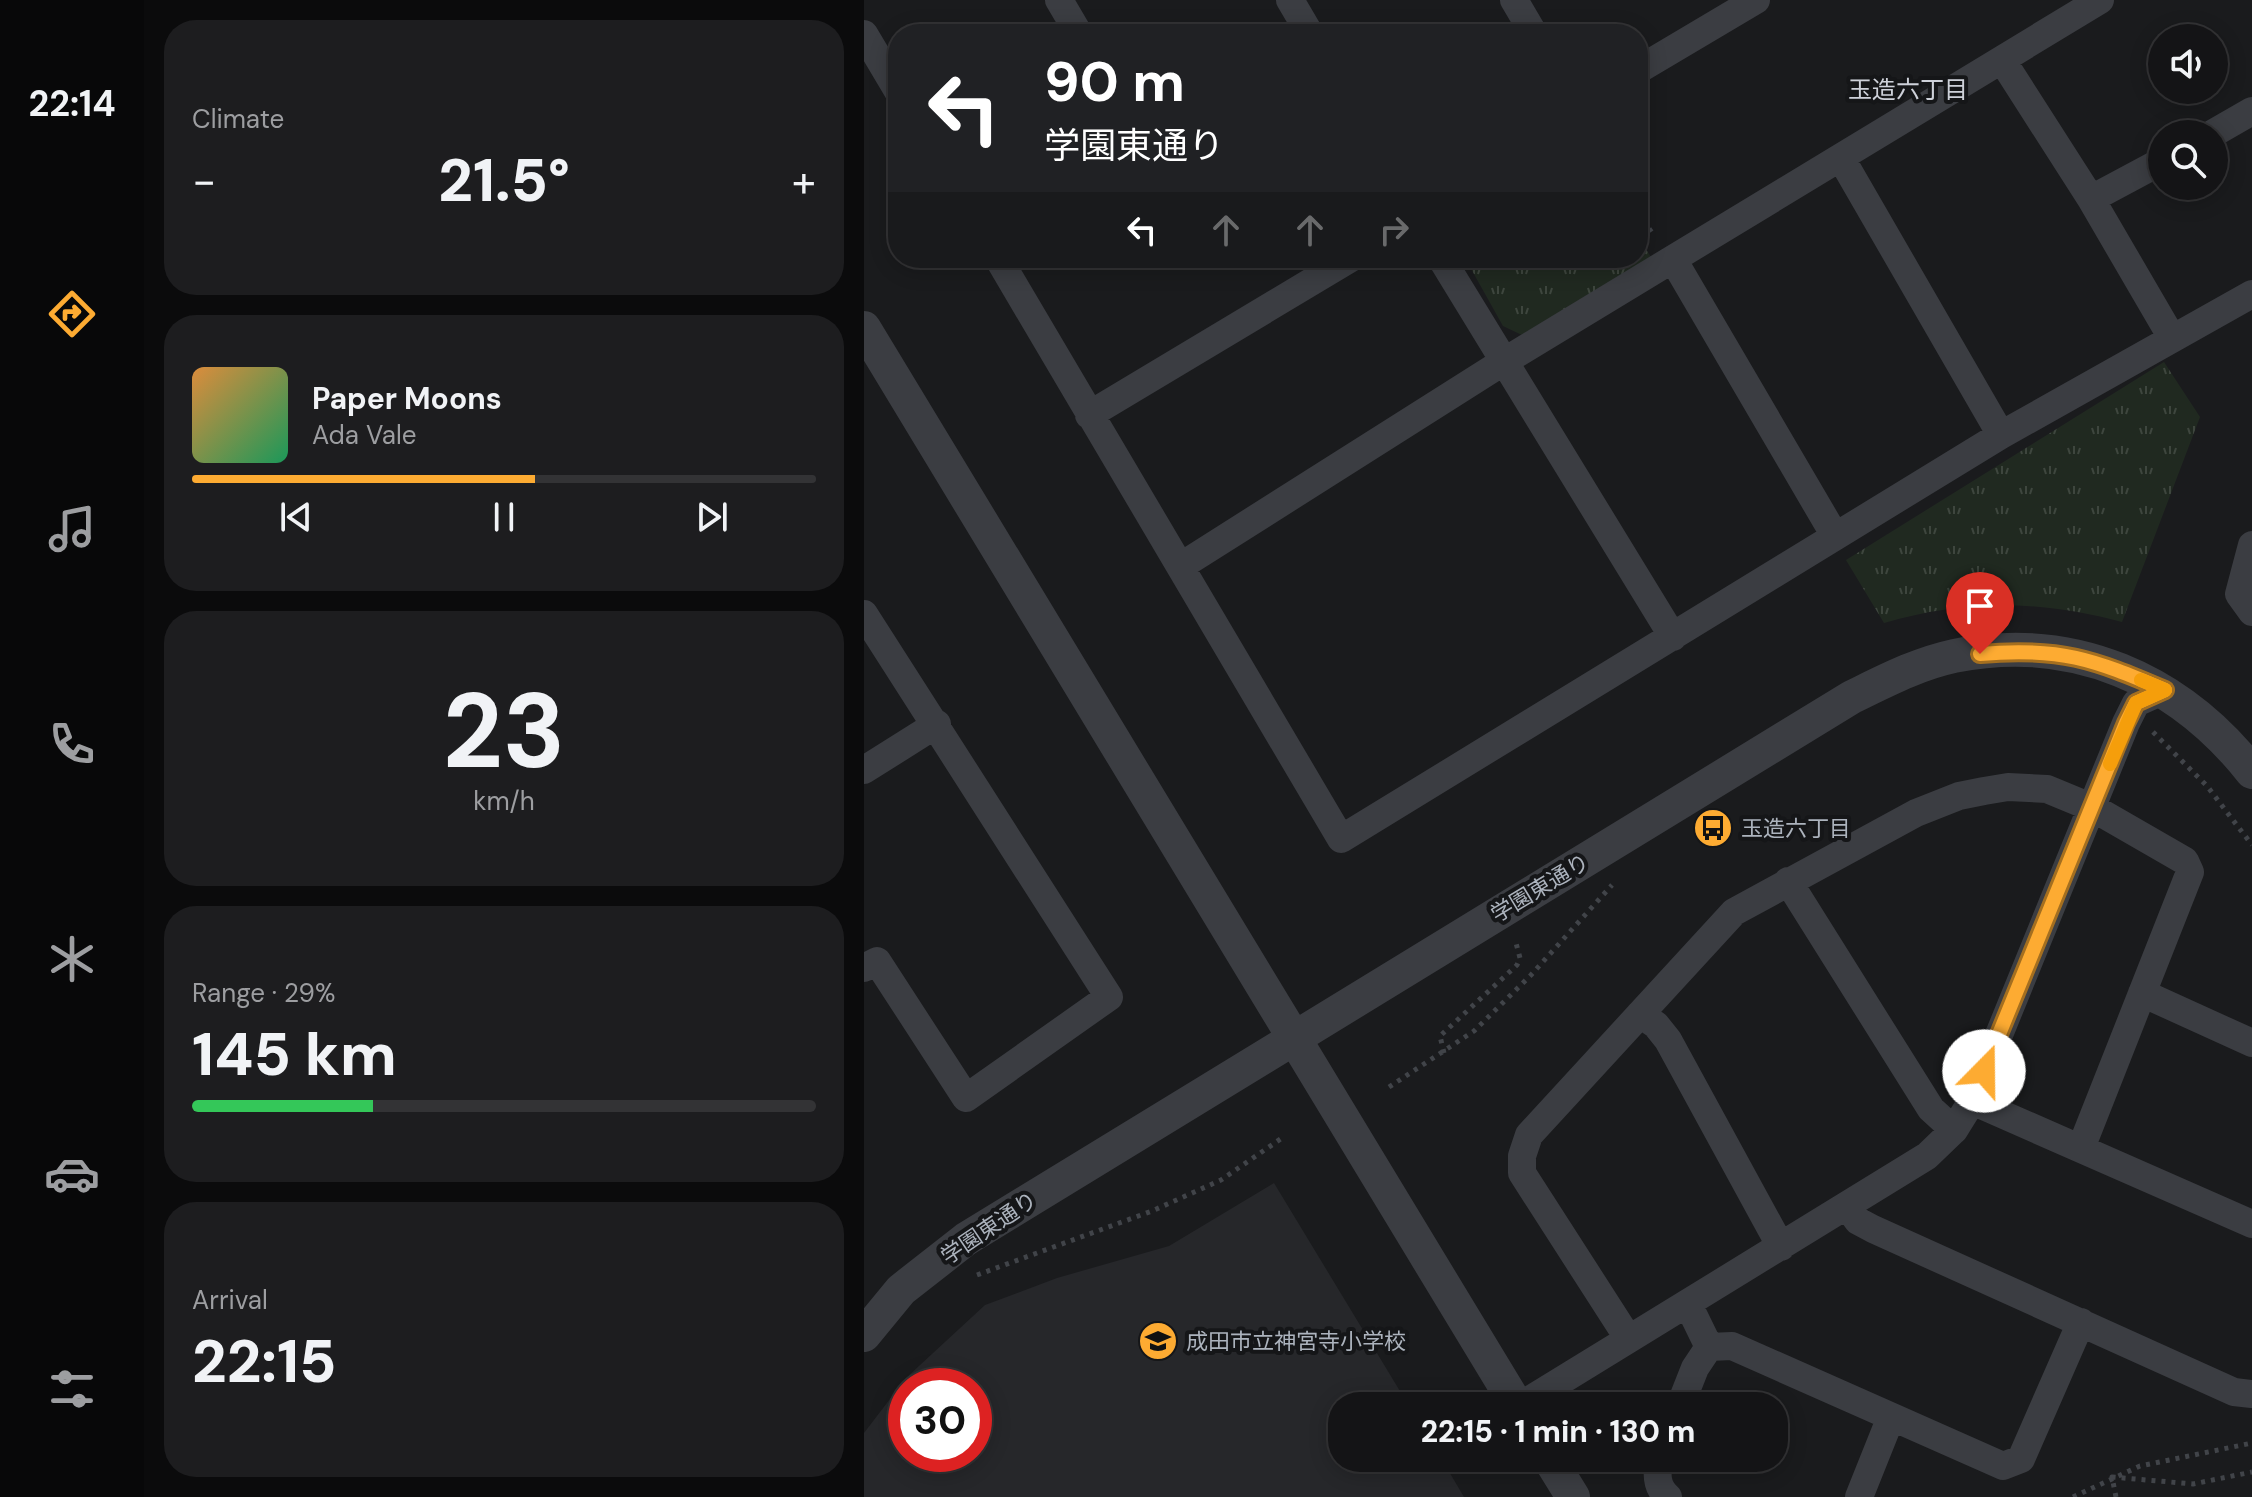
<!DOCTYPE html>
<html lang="en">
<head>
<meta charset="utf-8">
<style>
	body { margin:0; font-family:"DM Sans","Noto Sans JP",sans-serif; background:#1d1d1f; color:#f1f3f6; height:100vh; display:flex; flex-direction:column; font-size:30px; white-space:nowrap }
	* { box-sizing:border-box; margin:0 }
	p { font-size:26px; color:#9d9ea1 }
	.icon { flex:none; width:44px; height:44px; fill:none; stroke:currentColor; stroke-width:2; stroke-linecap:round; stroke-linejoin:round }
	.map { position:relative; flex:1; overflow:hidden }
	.details { display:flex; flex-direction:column; gap:20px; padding:20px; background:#0b0b0c; width:720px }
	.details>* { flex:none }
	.top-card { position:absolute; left:24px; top:24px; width:760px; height:244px; border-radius:32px; box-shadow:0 4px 20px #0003,0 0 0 2px #333335; background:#202124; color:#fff; overflow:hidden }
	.fabs { position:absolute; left:1284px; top:24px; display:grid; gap:16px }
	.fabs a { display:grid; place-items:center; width:80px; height:80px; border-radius:50%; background:#141416; box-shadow:0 4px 20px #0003,0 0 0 2px #333335; font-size:40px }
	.speed { position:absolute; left:24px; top:1368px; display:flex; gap:16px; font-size:40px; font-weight:700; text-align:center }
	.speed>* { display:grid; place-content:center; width:104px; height:104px; border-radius:50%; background:#141416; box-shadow:0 4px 20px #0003,0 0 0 2px #333335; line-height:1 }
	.speed .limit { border:12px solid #d22; background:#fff; color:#111 }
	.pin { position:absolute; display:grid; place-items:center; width:68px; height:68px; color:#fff; margin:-82px -34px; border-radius:50% 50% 50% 0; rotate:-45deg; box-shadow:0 0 8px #0007 }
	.pin .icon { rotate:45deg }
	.me { position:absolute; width:88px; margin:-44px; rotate:22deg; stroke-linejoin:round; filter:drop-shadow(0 0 6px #0008) }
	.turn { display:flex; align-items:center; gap:28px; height:168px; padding:0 24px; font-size:36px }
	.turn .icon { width:104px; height:104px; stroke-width:2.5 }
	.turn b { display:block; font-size:56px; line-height:68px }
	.lanes { display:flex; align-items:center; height:76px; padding:0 24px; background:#0003; justify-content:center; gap:40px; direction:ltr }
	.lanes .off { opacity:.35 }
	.big { font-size:60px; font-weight:800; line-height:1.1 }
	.details .card { flex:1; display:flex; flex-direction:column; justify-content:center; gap:12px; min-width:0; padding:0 28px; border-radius:32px; background:#1d1d1f }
	.details .dial { align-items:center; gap:0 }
	.dial b { font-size:104px; line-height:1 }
	.song { display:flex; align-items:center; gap:24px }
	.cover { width:96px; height:96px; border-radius:12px; background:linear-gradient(135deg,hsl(30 70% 55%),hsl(150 70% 35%)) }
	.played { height:8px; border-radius:4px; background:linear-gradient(90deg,#fdab32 55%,#333335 55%) }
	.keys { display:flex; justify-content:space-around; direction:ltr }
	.heat { display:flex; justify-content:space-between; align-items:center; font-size:44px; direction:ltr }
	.charge { height:12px; border-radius:6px; background:linear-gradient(90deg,#34c759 29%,#333335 0) }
	.trip { position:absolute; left:464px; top:1392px; width:460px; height:80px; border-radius:32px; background:#141416; box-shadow:0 4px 20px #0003,0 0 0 2px #333335; font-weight:800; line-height:80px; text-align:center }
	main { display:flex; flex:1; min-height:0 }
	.tabs { display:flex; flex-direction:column; width:144px; justify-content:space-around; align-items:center; background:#080809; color:#9d9ea1 }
	.tabs .icon { width:56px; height:56px }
	.tabs .on { color:#fdab32 }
	.tabs b { font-size:36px; color:#f1f3f6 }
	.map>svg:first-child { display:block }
	.built { fill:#26272a; fill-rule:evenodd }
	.park { fill:url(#park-tufts) }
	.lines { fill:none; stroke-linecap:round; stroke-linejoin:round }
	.path { stroke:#414449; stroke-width:5; stroke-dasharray:4 6; stroke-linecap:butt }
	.minor { stroke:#3b3d42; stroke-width:28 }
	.tertiary { stroke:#3b3d42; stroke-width:34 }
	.route-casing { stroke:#a46f20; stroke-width:20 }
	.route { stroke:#fdab32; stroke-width:14 }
	.slow { stroke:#f59e0b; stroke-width:14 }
	.labels { text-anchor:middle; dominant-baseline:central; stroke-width:8; stroke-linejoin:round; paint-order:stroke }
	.poi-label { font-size:22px; fill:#acb3bd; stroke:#151618; text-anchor:start }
	.street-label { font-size:22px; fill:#acb3bd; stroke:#151618 }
	.neighbourhood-label { font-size:24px; fill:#ced1d9; stroke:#151618 }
</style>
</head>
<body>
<main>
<nav class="tabs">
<b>22:14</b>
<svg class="icon on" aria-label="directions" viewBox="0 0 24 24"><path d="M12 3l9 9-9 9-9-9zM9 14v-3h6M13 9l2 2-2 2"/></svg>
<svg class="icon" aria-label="music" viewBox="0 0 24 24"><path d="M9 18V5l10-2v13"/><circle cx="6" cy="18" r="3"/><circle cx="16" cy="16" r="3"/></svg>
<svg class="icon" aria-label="phone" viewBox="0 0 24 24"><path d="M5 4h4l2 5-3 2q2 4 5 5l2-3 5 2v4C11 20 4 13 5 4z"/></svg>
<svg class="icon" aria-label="climate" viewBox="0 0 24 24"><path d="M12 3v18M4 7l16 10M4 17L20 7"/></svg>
<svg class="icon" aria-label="car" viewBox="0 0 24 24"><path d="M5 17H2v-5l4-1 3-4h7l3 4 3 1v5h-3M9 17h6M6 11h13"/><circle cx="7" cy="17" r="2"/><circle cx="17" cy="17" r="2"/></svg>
<svg class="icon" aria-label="filters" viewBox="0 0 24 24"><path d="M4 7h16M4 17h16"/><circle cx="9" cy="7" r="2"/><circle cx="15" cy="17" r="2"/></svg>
</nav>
<section class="details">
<div class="card"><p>Climate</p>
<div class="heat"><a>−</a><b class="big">21.5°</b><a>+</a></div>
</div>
<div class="card">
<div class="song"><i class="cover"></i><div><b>Paper Moons</b><p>Ada Vale</p></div></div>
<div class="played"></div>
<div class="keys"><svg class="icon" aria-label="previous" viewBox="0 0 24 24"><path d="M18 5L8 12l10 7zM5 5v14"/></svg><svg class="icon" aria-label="pause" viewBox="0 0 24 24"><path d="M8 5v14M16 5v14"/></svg><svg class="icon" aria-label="next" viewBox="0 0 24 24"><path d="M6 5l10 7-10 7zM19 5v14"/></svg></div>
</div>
<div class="card dial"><b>23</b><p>km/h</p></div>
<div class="card"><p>Range · 29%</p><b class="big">145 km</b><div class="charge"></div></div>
<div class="card"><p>Arrival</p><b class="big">22:15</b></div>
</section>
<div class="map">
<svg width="1388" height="1497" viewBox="0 0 1388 1497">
	<defs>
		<pattern id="park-tufts" width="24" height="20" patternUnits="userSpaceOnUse" patternTransform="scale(2)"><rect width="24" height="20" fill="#202920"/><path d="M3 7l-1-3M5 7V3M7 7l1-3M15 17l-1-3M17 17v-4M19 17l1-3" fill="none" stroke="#3e463e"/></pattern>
	</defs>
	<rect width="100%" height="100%" fill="#1a1b1d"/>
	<path class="built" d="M410,1183L545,1406H478V1458H577L600,1497H0V1433L42,1378L121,1305L193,1278L305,1246ZM42,1386H110V1454H42Z"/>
	<path class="park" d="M774,237L787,257L658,335L639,326L601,258H774Z
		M1300,362L1336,417L1258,622C1176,600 1102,599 1020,623L982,560Z"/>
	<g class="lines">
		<path class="path" d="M774,212L790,236
			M1289,732L1343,786L1388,845
			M580,1053L576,1036L653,965L656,958L652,943
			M525,1087L610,1031L667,975L748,885
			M113,1275L288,1211L357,1180L418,1138
			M1209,1497L1276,1466L1388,1443
			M1252,1497L1248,1477L1329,1484L1388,1472"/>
		<path class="minor" d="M195,0L215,34
			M426,0L446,34
			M650,0L670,34
			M0,34L34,91
			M1138,60L1227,199L1308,338
			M774,70L892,0
			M1348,134L1388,111
			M977,158L1137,435
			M1227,199L1298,161
			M134,258L477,839L1137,435L1388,294
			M577,258L809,637
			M810,261L971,536
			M225,415L487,258
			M1388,545L1375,594L1388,612
			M317,566L639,362L1236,0
			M0,614L245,997L102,1098L13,961L0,968
			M0,770L73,724
			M924,881L1067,1109L1090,1130
			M1278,993L1388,1043
			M776,1014L792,1025L804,1040L917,1247
			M1108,1101L1388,1224
			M983,1206L994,1221L1009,1229L1370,1392L1388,1394
			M824,1304L845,1347
			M764,1338L658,1173V1156L665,1135L870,912L1052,813L1095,796L1120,791L1144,787L1183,789L1229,808L1321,861L1326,872L1217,1148
			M845,1347L868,1346L1139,1466L1157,1459L1217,1322
			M656,1406L1063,1156L1090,1130L1108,1101L1262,723L1272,703L1301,690
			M816,1406L831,1368L845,1347
			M796,1458C792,1473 792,1487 804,1497
			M995,1497L1027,1417"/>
		<path class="tertiary" d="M0,328L653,1406
			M0,1335L37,1290L102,1239L988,697C1021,681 1053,664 1090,656C1209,632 1315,679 1388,772
			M685,1458L709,1497"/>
	</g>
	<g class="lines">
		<defs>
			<path id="route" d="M1116,654C1196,647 1229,659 1301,690L1272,703L1262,723L1120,1071"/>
		</defs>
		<use href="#route" class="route-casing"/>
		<use href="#route" class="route"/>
		<path class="slow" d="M1246,764L1272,703L1301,690L1277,680"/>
	</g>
	<defs>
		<symbol id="bus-disc" viewBox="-11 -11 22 22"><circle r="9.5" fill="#fdab32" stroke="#151618"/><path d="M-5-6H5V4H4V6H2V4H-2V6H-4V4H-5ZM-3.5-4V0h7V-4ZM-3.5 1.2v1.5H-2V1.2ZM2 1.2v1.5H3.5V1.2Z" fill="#111"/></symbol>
		<symbol id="school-disc" viewBox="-11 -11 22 22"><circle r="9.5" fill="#fdab32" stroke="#151618"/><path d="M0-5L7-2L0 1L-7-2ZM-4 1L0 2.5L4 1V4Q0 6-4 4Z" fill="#111"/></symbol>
	</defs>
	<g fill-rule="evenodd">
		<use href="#bus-disc" x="827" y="806" width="44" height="44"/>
		<use href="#school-disc" x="272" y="1319" width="44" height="44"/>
	</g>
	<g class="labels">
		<g class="poi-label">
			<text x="877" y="828">玉造六丁目</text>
			<text x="322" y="1341">成田市立神宮寺小学校</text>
		</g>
		<g class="street-label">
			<text transform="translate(676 888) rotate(-31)">学園東通り</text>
			<text transform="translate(125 1228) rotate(-34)">学園東通り</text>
		</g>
		<g class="neighbourhood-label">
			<text x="1044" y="89">玉造六丁目</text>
		</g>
	</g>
</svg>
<div class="fabs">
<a><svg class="icon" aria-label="sound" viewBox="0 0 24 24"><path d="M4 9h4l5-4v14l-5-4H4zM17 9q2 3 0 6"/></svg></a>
<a><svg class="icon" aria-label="search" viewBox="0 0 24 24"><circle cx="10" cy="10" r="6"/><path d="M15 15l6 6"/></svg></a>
</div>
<div class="speed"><div class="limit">30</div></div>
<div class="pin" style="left:1116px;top:654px;background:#d93025"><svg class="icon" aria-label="arrive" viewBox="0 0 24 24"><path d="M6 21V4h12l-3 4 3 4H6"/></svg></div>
<svg class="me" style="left:1120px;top:1071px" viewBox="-20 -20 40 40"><circle r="19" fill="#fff"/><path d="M0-13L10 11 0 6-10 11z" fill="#fdab32"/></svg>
<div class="trip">22:15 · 1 min · 130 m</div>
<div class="top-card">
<div class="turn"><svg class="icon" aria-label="left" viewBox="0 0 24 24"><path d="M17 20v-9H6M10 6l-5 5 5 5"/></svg><div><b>90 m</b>学園東通り</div></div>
<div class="lanes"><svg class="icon" aria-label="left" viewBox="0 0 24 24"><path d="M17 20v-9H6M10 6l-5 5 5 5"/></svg><svg class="icon off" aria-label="ahead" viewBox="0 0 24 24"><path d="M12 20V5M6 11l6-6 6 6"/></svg><svg class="icon off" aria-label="ahead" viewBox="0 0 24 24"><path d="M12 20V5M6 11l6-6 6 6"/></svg><svg class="icon off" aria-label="right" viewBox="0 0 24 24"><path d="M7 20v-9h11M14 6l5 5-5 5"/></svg></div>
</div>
</div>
</main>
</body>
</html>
